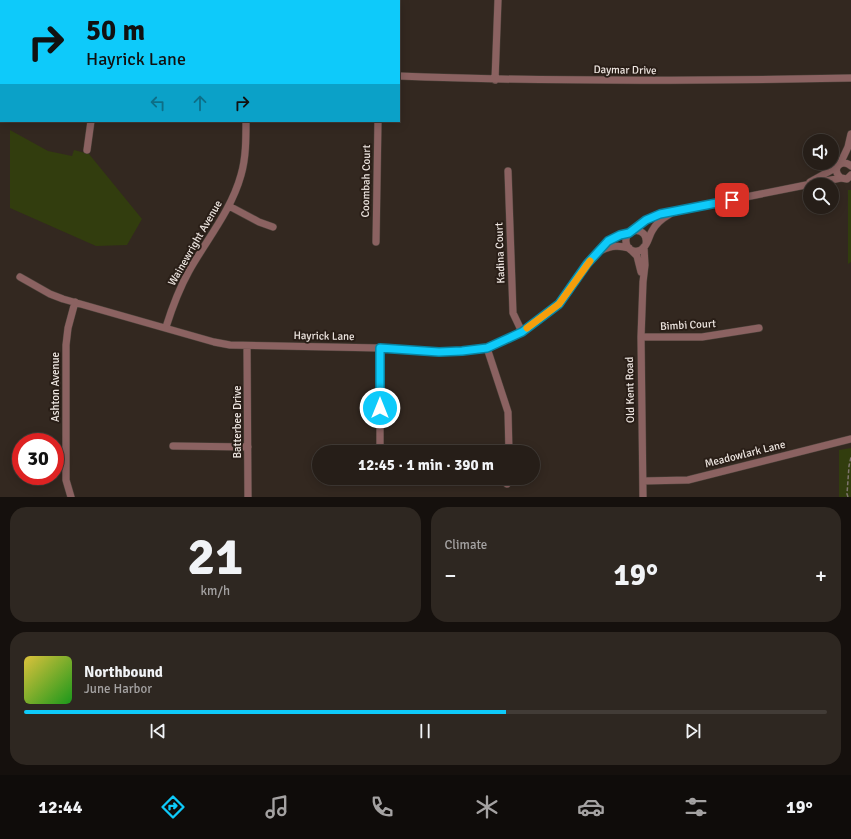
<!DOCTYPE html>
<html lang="en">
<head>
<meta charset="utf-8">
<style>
	body { margin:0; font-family:Signika,sans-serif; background:#2e2721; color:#f1f3f6; height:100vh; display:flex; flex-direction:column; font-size:15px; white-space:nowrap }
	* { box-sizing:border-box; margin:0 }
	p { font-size:13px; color:#a4a2a2 }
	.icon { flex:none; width:22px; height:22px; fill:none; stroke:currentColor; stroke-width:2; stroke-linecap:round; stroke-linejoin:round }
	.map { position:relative; height:497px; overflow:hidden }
	.details { display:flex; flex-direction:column; gap:10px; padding:10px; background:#15100d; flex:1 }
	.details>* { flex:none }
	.guide { position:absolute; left:0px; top:0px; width:400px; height:122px; box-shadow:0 2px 10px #0003,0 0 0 1px #423c37; background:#0ecafa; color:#111; overflow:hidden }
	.buttons { position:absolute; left:803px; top:134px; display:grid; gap:8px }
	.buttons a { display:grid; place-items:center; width:36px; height:36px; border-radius:50%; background:#261e18; box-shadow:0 2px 10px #0003,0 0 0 1px #423c37; font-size:20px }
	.speed { position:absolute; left:12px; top:433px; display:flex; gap:8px; font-size:20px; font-weight:700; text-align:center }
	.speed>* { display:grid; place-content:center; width:52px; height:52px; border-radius:50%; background:#261e18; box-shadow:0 2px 10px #0003,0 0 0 1px #423c37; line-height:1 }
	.speed .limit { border:6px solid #d22; background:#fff; color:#111 }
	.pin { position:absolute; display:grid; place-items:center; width:34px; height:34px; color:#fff; margin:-17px; border-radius:8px; box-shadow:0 2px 6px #0006 }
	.me { position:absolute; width:44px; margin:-22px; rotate:0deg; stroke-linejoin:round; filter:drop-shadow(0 0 3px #0008) }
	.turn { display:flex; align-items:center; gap:14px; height:84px; padding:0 20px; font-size:18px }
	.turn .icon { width:52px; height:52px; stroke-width:2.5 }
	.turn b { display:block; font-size:28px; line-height:34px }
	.lanes { display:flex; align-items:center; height:38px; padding:0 20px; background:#0003; justify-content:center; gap:20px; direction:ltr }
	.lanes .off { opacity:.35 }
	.big { font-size:30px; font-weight:700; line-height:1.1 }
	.details .widget { flex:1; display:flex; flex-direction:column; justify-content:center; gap:6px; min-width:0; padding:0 14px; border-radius:16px; background:#2e2721 }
	.details .dial { align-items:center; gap:0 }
	.dial b { font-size:52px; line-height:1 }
	.song { display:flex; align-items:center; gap:12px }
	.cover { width:48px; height:48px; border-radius:6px; background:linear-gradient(135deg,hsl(50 70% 55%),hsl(120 70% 35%)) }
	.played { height:4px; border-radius:2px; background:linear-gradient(90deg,#0ecafa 60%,#423c37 60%) }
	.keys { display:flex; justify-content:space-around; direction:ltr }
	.heat { display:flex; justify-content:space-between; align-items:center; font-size:22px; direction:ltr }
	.details .tiles { flex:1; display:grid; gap:10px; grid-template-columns:1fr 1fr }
	.widget:last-child { grid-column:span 2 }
	.trip { position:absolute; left:312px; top:445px; width:228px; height:40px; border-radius:20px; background:#261e18; box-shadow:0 2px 10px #0003,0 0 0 1px #423c37; font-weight:700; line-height:40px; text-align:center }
	.menu { display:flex; height:64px; justify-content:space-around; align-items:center; background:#0f0c0a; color:#a4a2a2 }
	.menu .icon { width:28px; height:28px }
	.menu .current { color:#0ecafa }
	.menu b { font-size:18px; color:#f1f3f6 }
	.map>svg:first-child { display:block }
	.green { fill:#323d0e }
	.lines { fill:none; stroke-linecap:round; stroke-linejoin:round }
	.minor-casing { stroke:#4d433b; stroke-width:8 }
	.path { stroke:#7e746e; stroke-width:1.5; stroke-dasharray:4 2; stroke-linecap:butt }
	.minor { stroke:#8b6261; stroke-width:7 }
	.route-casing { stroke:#0983a2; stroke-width:10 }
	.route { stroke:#0ecafa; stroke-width:7 }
	.slow { stroke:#f59e0b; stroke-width:7 }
	.labels { text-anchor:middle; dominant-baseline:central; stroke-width:4; stroke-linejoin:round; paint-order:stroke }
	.street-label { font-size:11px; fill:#eee6e1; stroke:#291e17 }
</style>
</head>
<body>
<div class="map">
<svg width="851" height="497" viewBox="0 0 851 497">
	<rect width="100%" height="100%" fill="#332820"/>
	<path class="green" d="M10,130L48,151L72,156L74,150L89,154L142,219L127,245L96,246L10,208Z
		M848,190H851V262L848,264Z
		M851,448V497H839V450Z"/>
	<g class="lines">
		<defs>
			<path id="minor" d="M31,0V1
				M248,1V0
				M399,76C550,82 700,81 851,78
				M495,80L498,0
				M87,150L91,121
				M840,164L848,147L851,134
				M851,166C841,157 830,170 841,178L847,179L851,175
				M508,171L513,313L522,332
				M810,182L837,167
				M229,206L259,222L273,227
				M632,231L646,220L660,214L841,178
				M376,242L378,121
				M646,244C649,226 624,227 626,242C627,251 638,255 644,247C648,243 649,236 652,231C656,223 663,218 670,214
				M602,250C612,246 618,245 629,248
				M631,250L637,256L641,272
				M20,277L50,294L63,299L214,342L230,345L380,348L439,352L462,351L487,348L522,332L559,304L587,264L608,241L620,235L629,233
				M166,327C172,308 179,289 189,271C207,239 231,211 241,175C246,158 246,139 246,121
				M641,337H702L759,328
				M247,346L248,497
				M380,348V452
				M487,348L508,412L509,452
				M173,446L248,447
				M379,481V478
				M643,481L688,480L851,439
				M507,484L508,478
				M71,497L66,480V345L68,328L75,302
				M643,497L641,337L643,282L645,265L644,247"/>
		</defs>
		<use href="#minor" class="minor-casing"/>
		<path class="path" d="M848,497L847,494L849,466L851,457"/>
		<use href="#minor" class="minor"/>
	</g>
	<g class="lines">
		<defs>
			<path id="route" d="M380,408V348L439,352L462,351L487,348L522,332L559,304L587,264L608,241L620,235L629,233L646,220L660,214L732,200"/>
		</defs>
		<use href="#route" class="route-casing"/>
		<use href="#route" class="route"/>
		<path class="slow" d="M527,328L559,304L590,261"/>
	</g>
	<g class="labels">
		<g class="street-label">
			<text transform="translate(625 70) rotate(1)">Daymar Drive</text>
			<text transform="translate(366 181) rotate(-89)">Coombah Court</text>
			<text transform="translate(195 243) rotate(-60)">Wainewright Avenue</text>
			<text transform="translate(500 253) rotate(-92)">Kadina Court</text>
			<text transform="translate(688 325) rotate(-3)">Bimbi Court</text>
			<text transform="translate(324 336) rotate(1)">Hayrick Lane</text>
			<text transform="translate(55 387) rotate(-90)">Ashton Avenue</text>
			<text transform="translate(630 390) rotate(-91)">Old Kent Road</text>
			<text transform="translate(237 422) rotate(-90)">Batterbee Drive</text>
			<text transform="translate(745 454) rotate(-14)">Meadowlark Lane</text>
		</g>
	</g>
</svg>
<div class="buttons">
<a><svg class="icon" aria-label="sound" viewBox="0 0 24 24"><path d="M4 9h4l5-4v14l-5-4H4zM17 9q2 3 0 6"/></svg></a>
<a><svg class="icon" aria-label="search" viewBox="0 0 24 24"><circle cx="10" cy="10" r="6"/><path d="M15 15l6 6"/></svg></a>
</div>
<div class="speed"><div class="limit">30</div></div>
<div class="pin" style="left:732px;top:200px;background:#d93025"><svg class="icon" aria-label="arrive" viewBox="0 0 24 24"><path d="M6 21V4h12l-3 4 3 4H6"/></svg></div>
<svg class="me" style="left:380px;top:408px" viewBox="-20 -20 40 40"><circle r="17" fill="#0ecafa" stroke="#fff" stroke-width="3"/><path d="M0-11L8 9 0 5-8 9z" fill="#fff"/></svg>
<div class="trip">12:45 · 1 min · 390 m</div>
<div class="guide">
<div class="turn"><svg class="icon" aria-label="right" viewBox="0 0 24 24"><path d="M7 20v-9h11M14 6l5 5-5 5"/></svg><div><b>50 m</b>Hayrick Lane</div></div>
<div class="lanes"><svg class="icon off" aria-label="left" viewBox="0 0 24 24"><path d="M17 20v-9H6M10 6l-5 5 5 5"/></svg><svg class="icon off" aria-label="ahead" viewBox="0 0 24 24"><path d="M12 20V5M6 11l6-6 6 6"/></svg><svg class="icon" aria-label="right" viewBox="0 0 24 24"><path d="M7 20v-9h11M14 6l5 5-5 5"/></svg></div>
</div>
</div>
<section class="details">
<div class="tiles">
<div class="widget dial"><b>21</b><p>km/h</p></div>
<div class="widget"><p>Climate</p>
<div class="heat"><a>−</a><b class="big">19°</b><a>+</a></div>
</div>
<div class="widget">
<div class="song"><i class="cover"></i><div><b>Northbound</b><p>June Harbor</p></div></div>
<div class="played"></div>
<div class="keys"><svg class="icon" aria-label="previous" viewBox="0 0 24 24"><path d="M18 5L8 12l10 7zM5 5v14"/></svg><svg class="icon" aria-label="pause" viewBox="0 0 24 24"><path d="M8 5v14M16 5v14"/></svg><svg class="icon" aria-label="next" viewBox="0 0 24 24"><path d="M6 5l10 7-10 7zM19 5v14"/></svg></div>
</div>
</div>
</section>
<nav class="menu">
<b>12:44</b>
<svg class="icon current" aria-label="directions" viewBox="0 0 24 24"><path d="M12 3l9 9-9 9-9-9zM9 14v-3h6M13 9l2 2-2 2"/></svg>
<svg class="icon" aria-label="music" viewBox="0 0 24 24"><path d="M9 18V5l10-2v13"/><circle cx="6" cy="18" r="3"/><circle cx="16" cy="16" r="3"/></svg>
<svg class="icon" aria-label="phone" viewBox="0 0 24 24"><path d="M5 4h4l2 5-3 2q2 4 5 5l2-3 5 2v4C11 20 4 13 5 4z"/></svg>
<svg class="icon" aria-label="climate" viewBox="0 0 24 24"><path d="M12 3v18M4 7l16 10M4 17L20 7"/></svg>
<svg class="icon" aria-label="car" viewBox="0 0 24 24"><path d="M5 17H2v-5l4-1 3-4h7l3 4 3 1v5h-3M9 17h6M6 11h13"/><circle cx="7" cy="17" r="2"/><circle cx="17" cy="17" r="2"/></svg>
<svg class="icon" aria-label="filters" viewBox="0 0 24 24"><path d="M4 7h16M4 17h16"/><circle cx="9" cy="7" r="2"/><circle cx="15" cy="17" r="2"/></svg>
<b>19°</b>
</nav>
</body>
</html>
